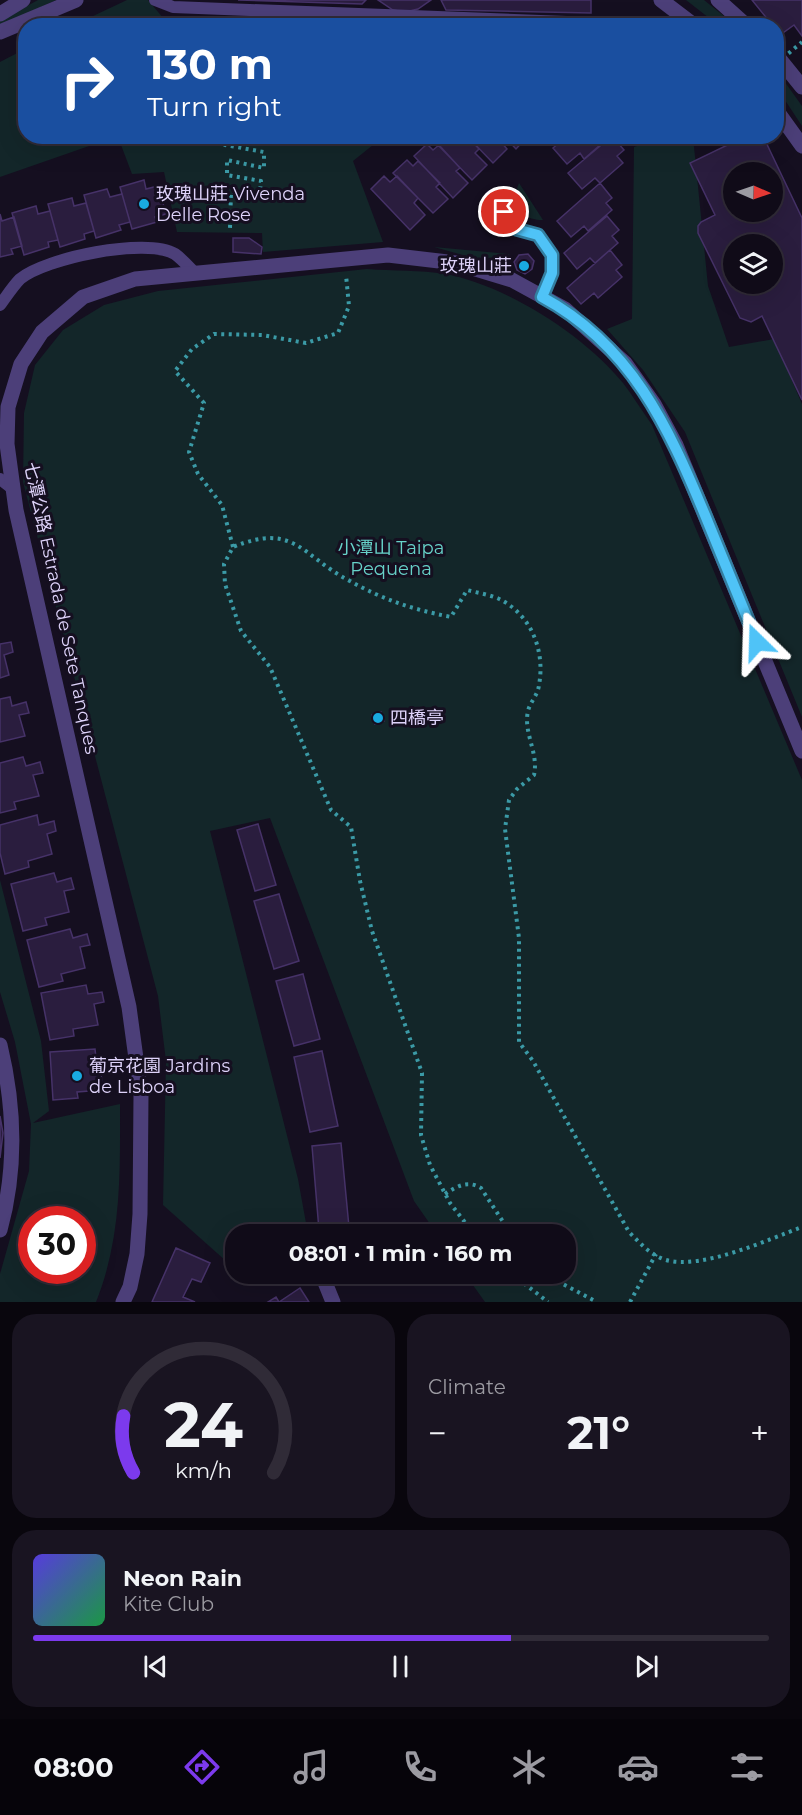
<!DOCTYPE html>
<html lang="en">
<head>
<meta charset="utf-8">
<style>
	body { margin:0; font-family:Montserrat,"Noto Sans SC",sans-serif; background:#191421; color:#f1f3f6; height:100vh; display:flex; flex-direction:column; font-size:22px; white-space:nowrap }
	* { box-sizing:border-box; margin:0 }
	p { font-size:20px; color:#9c9ba2 }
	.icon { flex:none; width:33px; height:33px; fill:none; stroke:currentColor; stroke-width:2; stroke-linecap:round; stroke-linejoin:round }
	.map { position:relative; height:1302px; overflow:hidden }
	.details { display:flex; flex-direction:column; gap:12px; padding:12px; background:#09060d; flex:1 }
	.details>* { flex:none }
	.top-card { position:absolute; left:18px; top:18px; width:766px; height:126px; border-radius:24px; box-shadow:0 6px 24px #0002,0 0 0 2px #302b37; background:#1a4fa0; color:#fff; overflow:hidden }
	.needle { width:39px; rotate:92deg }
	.buttons { position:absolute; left:723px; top:162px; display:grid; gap:12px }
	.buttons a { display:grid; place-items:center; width:60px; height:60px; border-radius:50%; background:#100b18; box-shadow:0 6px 24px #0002,0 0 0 2px #302b37; font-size:30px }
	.speed { position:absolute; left:18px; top:1206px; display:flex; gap:12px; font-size:30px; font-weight:700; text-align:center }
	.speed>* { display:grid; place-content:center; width:78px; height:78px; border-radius:50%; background:#100b18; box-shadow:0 6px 24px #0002,0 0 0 2px #302b37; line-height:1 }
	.speed .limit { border:9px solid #d22; background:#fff; color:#111 }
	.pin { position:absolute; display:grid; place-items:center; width:51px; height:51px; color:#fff; margin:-26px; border:3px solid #fff; border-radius:50%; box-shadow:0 2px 6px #0007 }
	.me { position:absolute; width:66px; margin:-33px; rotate:338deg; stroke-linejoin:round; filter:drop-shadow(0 0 4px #0008) }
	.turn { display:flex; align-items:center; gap:21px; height:126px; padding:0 30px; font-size:27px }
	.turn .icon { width:78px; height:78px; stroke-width:2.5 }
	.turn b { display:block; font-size:42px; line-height:51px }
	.big { font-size:45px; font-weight:700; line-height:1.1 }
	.details .tile { flex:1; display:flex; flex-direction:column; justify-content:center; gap:9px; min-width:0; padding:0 21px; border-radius:24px; background:#191421 }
	.details .dial { align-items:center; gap:0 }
	.dial svg { height:156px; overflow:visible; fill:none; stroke:#302b37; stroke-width:7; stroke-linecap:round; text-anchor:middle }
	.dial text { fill:#f1f3f6; stroke:none }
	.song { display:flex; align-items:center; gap:18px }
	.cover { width:72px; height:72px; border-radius:9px; background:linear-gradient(135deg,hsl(250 70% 55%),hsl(140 70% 35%)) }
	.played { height:6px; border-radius:3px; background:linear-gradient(90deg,#7c3aed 65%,#302b37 65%) }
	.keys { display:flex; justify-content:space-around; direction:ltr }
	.heat { display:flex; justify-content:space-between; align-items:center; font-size:33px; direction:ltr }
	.details .tiles { flex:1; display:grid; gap:12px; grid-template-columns:1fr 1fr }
	.tile:last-child { grid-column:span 2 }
	.trip { position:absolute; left:225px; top:1224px; width:351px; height:60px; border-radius:24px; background:#100b18; box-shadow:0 6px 24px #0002,0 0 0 2px #302b37; font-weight:700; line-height:60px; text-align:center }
	.tab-bar { display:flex; height:96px; justify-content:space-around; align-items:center; background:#06040a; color:#9c9ba2 }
	.tab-bar .icon { width:42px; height:42px }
	.tab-bar .selected { color:#7c3aed }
	.tab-bar b { font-size:27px; color:#f1f3f6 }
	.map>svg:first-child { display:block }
	.green { fill:#132629; fill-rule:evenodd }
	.building { fill:#2a1d3e; stroke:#463268; stroke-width:1.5; fill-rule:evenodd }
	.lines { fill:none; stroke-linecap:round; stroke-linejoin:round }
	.path { stroke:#3b9aa6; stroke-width:4; stroke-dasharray:3 4.5; stroke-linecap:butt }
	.service { stroke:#4c3f79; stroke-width:12 }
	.minor { stroke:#4c3f79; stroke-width:15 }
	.tertiary { stroke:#4c3f79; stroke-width:15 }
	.path-bridge { stroke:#3b9aa6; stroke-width:4; stroke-dasharray:3 4.5; stroke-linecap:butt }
	.route-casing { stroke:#337fa1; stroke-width:15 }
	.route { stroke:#4fc3f7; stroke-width:10 }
	.poi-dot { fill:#19aae0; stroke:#150f20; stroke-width:2 }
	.labels { text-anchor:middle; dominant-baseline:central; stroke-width:6; stroke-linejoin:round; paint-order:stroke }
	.poi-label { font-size:18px; fill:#ded3fa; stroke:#150f20; text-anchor:start }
	.park-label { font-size:18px; fill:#67d2c9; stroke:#150f20 }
	.street-label { font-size:18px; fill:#ded3fa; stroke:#150f20 }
</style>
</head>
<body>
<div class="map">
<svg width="802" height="1302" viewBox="0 0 802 1302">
	<rect width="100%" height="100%" fill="#150f20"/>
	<path class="green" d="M38,0H56L0,26V21Z
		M127,0H148L169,25H74Z
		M686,0H704L735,25H718Z
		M25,49L26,136L115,137L0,177V62Z
		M777,71L802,106V126L777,88Z
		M118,137H383L353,161L383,242L263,252L262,233L177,232L164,172L132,174Z
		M664,137H693L708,286L729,347L774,339L802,404V717L685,432L643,370L607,329L632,319L634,147Z
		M519,183L543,220C520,220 510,204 519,183Z
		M434,247L509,254L512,261L506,267Z
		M367,269C393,271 420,270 445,274C506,285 584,335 623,383C633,396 642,411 652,425L802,780V1302H485L465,1274H566V1234H437L414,1201L270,818L210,831L298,1179L308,1234H236L235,1269L163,1205L166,1061L158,996L23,482L24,413L35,365L63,330L104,305L158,291Z
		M0,880L41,1041L49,1111L33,1123L120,1104C120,1173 122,1237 96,1302H0V1274L29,1171L31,1124L15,1042L0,992ZM32,1220H82V1270H32Z"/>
	<path class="building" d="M238,0H366L362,4Z
		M378,0H431L418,9L405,12L393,10Z
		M441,0H591V13L446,10Z
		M752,0H802V36L794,25L780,35L777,26H773Z
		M434,136H467L479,149L475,153L487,165L472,180L432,139Z
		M467,136H496L507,149L493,163Z
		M504,136H528L516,149Z
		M567,136H607L608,138L584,159L580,153L567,164L553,148Z
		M612,136L624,150L617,156L623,163L600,183L595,178L582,189L568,173Z
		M746,136H763L802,218V400L762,316L751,322L740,318L698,233V226L701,222L715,215L690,163ZM734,172H772V212H734ZM734,244H772V284H734Z
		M427,144L433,150L439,145L460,168L456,171L468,183L453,198L414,156Z
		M407,160L413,166L418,161L440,183L436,187L448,199L433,213L393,173Z
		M384,176L390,182L397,176L418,198L414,203L425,215L410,230L371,189Z
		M144,180L146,189L158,186L166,214L155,217L157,222L132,229L120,187Z
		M600,183L612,198L606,203L612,210L588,231L584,226L571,237L557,221Z
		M107,189L110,197L122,194L130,222L119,225L121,230L96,238L84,195Z
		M72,198L74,206L86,203L94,231L84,234L85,239L60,247L48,204Z
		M36,206L38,214L50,211L58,240L48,242L49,247L24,255L12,213Z
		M0,214L2,221L14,217L22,246L11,249L13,254L0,257Z
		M607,216L619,230L612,236L618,243L595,263L590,258L577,269L564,253Z
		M233,238H249L262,247L261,254L233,252Z
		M610,250L622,265L616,270L622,277L598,298L594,293L581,304L567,288Z
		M528,254L534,261L532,269L525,274L517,270L514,262L519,255Z
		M11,642L13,652L4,655L9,675L0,678V644Z
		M10,697L12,706L26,702L29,713L19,715L25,736L0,742V699Z
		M381,712L384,721L375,724L372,715Z
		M23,757L26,766L40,762L43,773L33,775L39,796L14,802L16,809L0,813V763Z
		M37,815L39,825L54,821L56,831L47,834L52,854L28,861L29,867L5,874L0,853V825Z
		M258,824L276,885L255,891L237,830Z
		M54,873L57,882L71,878L74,889L64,891L69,912L45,918L47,925L23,931L11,884Z
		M279,894L299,961L274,969L254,901Z
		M70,929L73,938L87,934L90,945L80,947L85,968L61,974L63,981L39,987L27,940Z
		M303,974L320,1039L294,1046L276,981Z
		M86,985L88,994L102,992L104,1002L94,1004L98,1025L73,1029L74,1036L50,1040L41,993Z
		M95,1049L96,1058H111V1068L101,1069L102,1090L77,1092L78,1098L53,1100L50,1052Z
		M322,1051L338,1126L310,1132L294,1057Z
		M0,1116L3,1133L0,1158Z
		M341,1143L349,1227L319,1230L312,1146Z
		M176,1248L210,1263L201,1282L192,1279L183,1297L195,1302H152Z
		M300,1288L309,1302H268L276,1297L279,1302Z"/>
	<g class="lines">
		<path class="path" d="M226,136L225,145L264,152V168L227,160V175L261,181L260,192H231L230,228
			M233,547L222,505L198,474L189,452L204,403L175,371L192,349L214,334L262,335L306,343L338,333L349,306L346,275
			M445,1194C457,1186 468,1180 481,1188L511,1234
			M474,1234L450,1203L430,1165L421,1135L422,1073L372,931L360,881L351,827L331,810L270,667L241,631L225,584L224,564L233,547C294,522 301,555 348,580C384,600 411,609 451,617L467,590C478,593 493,595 503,601C533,618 545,653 539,685C538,695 530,702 528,711C523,733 539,753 534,775L517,789L509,800L505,829L519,938V1042L533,1061L629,1232C640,1243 650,1255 666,1260C702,1270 767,1240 802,1227
			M512,1274L548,1302
			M544,1274L597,1302
			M630,1302L656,1254"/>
		<path class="service" d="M155,0L173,7L672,26
			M491,196L516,229L538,235L552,255V273L542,297
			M0,305C6,297 13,286 20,279C45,258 146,237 175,254C182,259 189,267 195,273
			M0,479L13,489"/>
		<path class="minor" d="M322,1275L333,1302
			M123,1302L130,1287L137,1254L140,1214L141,1095L129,1007L16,510L7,444L8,407L21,364L42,332L83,297L135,279L388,255L456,263L512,280L565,309L625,363L654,404L676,445L802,751"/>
		<path class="tertiary" d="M661,0L695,26
			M718,0L747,26
			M0,14L23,0
			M0,32L76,0
			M777,56L802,87
			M777,111L802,146
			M0,1045C15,1107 17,1168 0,1230"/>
		<path class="path-bridge" d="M777,63L802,42"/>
	</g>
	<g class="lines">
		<defs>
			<path id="route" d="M504,212L516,229L538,235L552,255V273L542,297C631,345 668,426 705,515C722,557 740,600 757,642"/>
		</defs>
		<use href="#route" class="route-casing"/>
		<use href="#route" class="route"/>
	</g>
	<g class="poi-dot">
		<circle cx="144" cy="204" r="6"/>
		<circle cx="524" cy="266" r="6"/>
		<circle cx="378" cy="718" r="6"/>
		<circle cx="77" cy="1076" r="6"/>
	</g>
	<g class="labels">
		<g class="poi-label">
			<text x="156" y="194">玫瑰山莊 Vivenda<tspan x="156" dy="21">Delle Rose</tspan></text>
			<text x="512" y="266" text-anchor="end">玫瑰山莊</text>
			<text x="390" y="718">四橋亭</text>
			<text x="89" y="1066">葡京花園 Jardins<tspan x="89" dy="21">de Lisboa</tspan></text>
		</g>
		<g class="park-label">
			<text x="391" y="548">小潭山 Taipa<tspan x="391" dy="21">Pequena</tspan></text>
		</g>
		<g class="street-label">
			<text transform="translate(61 608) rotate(78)">七潭公路 Estrada de Sete Tanques</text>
		</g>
	</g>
</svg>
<div class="buttons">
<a><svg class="needle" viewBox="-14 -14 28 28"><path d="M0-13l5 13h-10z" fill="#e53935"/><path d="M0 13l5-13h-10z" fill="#9c9ba2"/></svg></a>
<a><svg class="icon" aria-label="layers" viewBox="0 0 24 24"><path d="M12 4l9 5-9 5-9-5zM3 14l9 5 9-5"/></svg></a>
</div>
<div class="speed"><div class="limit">30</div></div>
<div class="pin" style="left:504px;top:212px;background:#d93025"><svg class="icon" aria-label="arrive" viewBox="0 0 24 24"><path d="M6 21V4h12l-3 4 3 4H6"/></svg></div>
<svg class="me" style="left:757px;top:642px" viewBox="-20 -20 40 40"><path d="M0-17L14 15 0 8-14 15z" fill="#4fc3f7" stroke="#fff" stroke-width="4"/></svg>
<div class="trip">08:01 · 1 min · 160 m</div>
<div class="top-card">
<div class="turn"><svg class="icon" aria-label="right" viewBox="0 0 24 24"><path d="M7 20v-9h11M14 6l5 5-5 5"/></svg><div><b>130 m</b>Turn right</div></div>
</div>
</div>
<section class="details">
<div class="tiles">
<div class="tile dial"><svg viewBox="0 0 100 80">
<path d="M14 69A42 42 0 1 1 86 69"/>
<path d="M14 69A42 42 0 0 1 9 40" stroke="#7c3aed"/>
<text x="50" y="56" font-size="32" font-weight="700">24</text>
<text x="50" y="72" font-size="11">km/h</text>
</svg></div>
<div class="tile"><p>Climate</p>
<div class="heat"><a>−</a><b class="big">21°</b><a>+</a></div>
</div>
<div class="tile">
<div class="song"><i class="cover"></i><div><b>Neon Rain</b><p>Kite Club</p></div></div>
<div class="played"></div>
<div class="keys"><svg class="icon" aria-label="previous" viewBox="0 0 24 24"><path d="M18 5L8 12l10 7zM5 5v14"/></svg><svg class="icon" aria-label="pause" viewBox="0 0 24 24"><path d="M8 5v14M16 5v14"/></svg><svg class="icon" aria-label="next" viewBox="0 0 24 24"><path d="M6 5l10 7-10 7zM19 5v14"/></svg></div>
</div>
</div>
</section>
<nav class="tab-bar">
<b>08:00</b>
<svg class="icon selected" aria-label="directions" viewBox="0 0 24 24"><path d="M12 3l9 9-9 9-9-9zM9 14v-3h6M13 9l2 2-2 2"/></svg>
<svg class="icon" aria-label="music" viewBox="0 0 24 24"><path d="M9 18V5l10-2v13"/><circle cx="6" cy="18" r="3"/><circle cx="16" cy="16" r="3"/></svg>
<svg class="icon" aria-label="phone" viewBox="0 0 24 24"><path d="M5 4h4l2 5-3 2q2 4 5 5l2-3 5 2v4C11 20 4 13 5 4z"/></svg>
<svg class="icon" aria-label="climate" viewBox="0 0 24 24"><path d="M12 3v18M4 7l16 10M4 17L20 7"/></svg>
<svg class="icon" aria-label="car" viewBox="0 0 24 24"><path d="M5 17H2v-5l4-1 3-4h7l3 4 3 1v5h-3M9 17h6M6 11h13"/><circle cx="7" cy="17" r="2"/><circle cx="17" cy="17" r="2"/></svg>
<svg class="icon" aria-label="filters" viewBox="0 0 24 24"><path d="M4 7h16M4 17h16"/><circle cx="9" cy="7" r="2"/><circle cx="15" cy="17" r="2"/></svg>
</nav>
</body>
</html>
